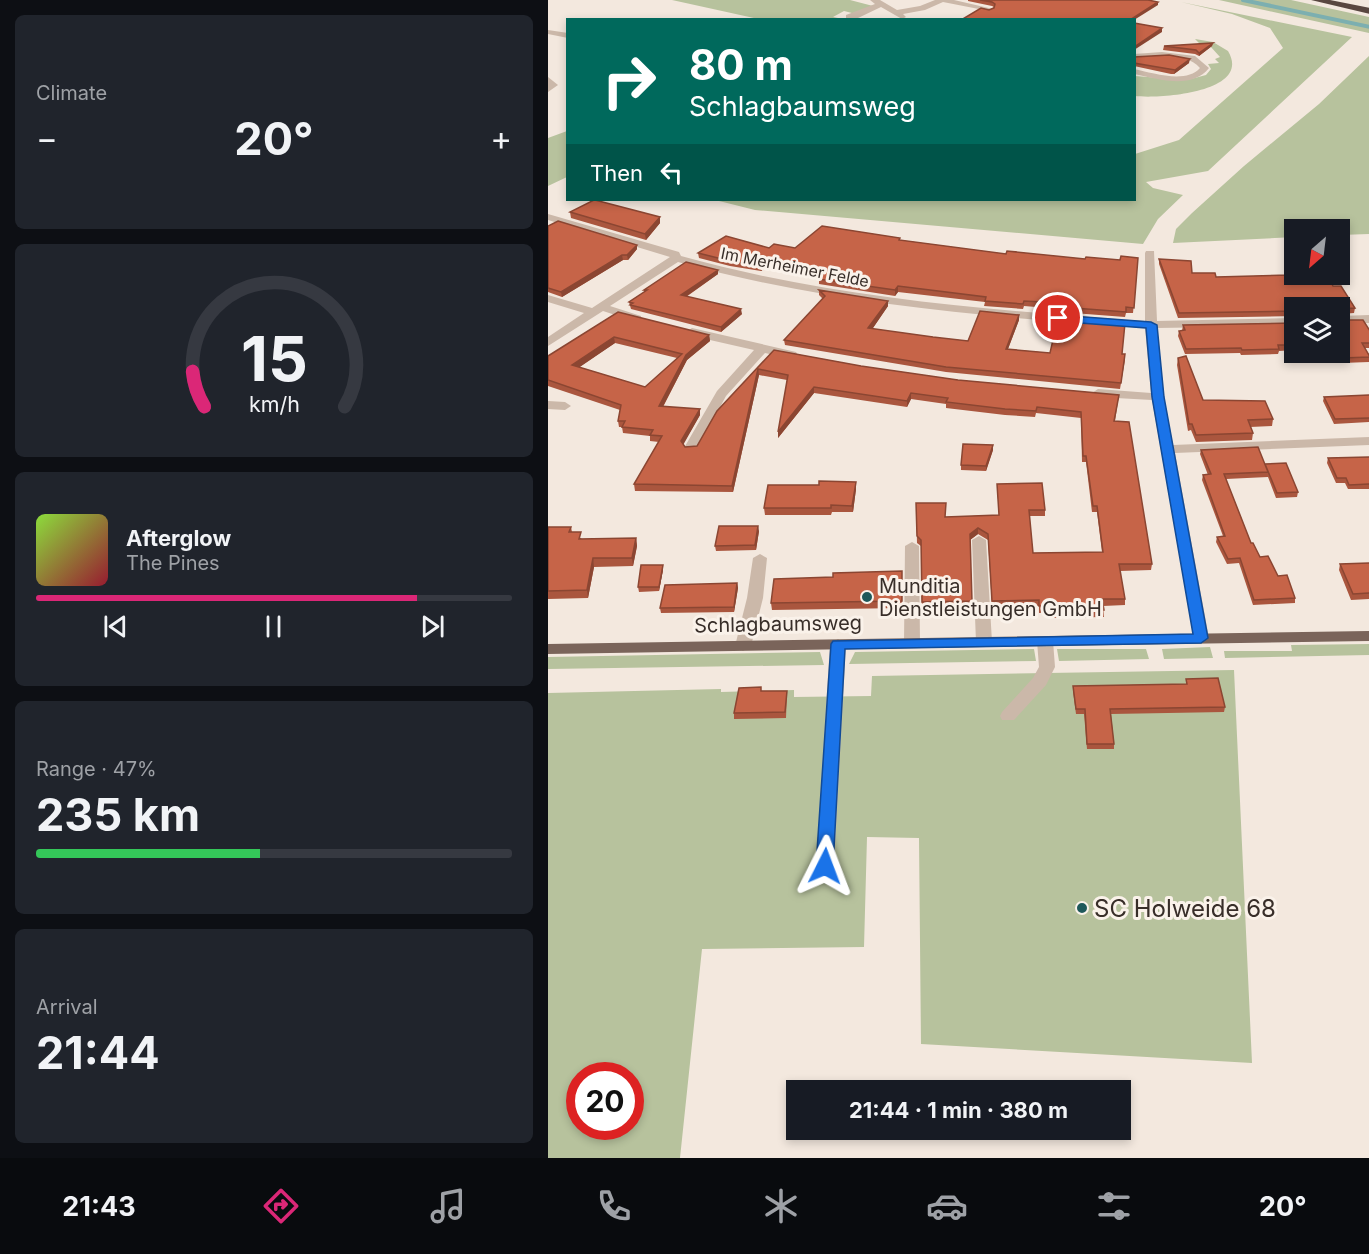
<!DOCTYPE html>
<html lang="en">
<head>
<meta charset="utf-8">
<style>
	body { margin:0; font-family:Inter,sans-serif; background:#20242c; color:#f1f3f6; height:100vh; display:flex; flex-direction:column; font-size:22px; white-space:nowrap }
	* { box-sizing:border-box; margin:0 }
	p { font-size:20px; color:#9ea1a6 }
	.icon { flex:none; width:33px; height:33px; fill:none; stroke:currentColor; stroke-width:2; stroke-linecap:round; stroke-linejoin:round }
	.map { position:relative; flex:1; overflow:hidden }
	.sheet { display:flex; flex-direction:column; gap:15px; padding:15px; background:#0d0f14; width:548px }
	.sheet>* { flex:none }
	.top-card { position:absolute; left:18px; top:18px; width:570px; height:183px; border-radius:0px; box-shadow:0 3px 9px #0003; background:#00695c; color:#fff; overflow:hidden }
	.needle { width:39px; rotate:208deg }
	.fabs { position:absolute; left:736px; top:219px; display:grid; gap:12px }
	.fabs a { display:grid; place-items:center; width:66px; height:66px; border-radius:0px; background:#171b24; box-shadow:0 3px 9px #0003; font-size:30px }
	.speed { position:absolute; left:18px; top:1062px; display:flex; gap:12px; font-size:30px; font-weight:700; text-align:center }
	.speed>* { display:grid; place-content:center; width:78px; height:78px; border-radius:50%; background:#171b24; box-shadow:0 3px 9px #0003; line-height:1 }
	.speed .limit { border:9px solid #d22; background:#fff; color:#111 }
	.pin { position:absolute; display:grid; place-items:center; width:51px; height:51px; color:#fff; margin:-26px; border:3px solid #fff; border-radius:50%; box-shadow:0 2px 6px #0007 }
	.me { position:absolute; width:66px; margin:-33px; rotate:3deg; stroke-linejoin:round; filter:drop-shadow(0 0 4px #0008) }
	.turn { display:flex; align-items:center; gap:21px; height:126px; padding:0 24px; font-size:27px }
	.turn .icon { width:78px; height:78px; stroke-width:2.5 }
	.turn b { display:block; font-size:42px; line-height:51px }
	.then { display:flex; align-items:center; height:57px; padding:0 24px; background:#0003; gap:12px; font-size:22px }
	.big { font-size:45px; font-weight:700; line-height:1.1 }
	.sheet .widget { flex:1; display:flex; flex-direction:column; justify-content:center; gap:9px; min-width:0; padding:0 21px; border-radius:9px; background:#20242c }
	.sheet .dial { align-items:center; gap:0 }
	.dial svg { height:156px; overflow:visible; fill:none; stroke:#363941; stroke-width:7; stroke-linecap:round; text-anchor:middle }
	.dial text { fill:#f1f3f6; stroke:none }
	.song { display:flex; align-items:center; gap:18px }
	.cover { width:72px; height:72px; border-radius:9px; background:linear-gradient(135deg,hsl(90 70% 55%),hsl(350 70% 35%)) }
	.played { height:6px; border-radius:3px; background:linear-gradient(90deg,#db2777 80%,#363941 80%) }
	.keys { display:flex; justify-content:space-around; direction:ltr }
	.heat { display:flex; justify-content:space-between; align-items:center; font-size:33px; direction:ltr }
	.charge { height:9px; border-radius:4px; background:linear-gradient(90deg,#34c759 47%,#363941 0) }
	.trip { position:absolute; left:238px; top:1080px; width:345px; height:60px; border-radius:0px; background:#171b24; box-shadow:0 3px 9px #0003; font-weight:700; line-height:60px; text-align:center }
	.tabs { display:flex; height:96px; justify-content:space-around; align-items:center; background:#090b0e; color:#9ea1a6 }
	.tabs .icon { width:42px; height:42px }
	.tabs .selected { color:#db2777 }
	.tabs b { font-size:27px; color:#f1f3f6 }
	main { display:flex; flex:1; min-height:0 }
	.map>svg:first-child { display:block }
	.green { fill:#b7c29d; fill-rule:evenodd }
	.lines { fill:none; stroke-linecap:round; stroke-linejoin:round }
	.stream { stroke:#7cafb0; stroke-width:4 }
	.minor { fill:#cbb8a9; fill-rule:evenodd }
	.major { fill:#7a645a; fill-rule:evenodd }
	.highway { fill:#594740; fill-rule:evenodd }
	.wall { fill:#aa563e; fill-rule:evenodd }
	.shaded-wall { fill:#8b4632 }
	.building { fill:#c66448; stroke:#8b4632; stroke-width:1.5; fill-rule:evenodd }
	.route { fill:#1a73e8; stroke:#114b97; stroke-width:1.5 }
	.poi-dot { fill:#1e585a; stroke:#faf2ea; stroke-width:2 }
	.labels { text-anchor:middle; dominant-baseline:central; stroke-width:6; stroke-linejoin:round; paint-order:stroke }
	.far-street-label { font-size:16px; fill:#382e29; stroke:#faf2ea }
	.poi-label { font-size:20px; fill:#382e29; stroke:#faf2ea; text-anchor:start }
	.street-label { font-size:20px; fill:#382e29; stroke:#faf2ea }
	.near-poi-label { font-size:24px; fill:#382e29; stroke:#faf2ea; text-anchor:start }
</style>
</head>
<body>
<main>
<section class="sheet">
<div class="widget"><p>Climate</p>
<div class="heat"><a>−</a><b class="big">20°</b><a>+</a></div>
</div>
<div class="widget dial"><svg viewBox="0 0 100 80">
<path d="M14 69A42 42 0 1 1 86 69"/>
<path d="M14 69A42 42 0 0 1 8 51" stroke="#db2777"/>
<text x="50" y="56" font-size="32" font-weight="700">15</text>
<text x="50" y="72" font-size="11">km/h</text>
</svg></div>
<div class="widget">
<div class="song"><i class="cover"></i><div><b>Afterglow</b><p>The Pines</p></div></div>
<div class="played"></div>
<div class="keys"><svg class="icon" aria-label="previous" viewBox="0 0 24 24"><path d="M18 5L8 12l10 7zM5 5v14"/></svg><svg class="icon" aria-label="pause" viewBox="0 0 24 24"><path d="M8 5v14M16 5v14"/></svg><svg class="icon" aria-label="next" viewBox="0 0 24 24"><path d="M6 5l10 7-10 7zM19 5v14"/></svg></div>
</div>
<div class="widget"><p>Range · 47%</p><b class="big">235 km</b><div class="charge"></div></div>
<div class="widget"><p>Arrival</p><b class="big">21:44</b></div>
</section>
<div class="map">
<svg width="822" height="1158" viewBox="0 0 822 1158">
	<rect width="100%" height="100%" fill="#f3e8de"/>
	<path class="green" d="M124,0H302L325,6L308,14L296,11L285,17L295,19L215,20Z
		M671,0H743L821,17V33Z
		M633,2L804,37L660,171L598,182L605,188L635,195L610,219L595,244L207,210L167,200H586L587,154L631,140L735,48L722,28L684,14Z
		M647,39L665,42L680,51C705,93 610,99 587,96V76L639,80L658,75L663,69L660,64L671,63L667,59L672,57L662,46L644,45L652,44Z
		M821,56V234L792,235V230H747V237L625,243L628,229L644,213L696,166L771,104Z
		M19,131V177L0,186V138Z
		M821,644V655L677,658L676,651H744L743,645Z
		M662,647L665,658L616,659L614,649Z
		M486,649L488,661L301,664L307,652Z
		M509,649H598L601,659L511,661Z
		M272,652L276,665L0,669V657Z
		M686,670L704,1063L373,1044L371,838L319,837L316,947L154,949L132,1158H0V693L173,689V692L246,690V697L323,696L324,676ZM32,1076H82V1126H32Z"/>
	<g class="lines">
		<path class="stream" d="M695,0L822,27"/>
		<path class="minor" d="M322,0H332L349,10L372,6L387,0H406L445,9L441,11L395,2L377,10L355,14L358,17L354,19L333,7L308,19H298V15L327,4Z
			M0,30L20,33V38L0,34Z
			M614,52L647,56L661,68C644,90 610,79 586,74V69C605,73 638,84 652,68C637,51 607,57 586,59V54Z
			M0,77L10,85L0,92Z
			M0,214L131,252L133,256C284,298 441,310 597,321V253L598,251H606L609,321L747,318V326L609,328L616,397L625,445L822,437V445L627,453L661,638L653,643L647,642L604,400L550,397L544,393L550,389L603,393L597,328C440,317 282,304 130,262L62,306L93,316V320L89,322L55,311L0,346V337L36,313L0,302V295L44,308L122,257L0,220Z
			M822,315V323L792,324V316Z
			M144,328L248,352L250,355L244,359L217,353L178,396L150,448L143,452L136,448L169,391L206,350L140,335L138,332Z
			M0,401L17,402L23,406L17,410L0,409Z
			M431,536L438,540L444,642L436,647L428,642L424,540Z
			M364,542L371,546L372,643L364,648L356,643L357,546Z
			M212,554L219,558L215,598L203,646L195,651L187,646L199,598L205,558Z
			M497,636L505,641L507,667L498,685L466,720H454L452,716L454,712L485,678L491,667L489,641Z
			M290,639L298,644L286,866L284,871L277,873L270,871L268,866L282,644Z"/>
		<path class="major" d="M822,631V641L0,654V644Z"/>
		<path class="highway" d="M763,0H782L822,8V14Z"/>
	</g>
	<path class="wall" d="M420,0H600L610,5L441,10L446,7L444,6L420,1Z
		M665,43L664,46L651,56L647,54L615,50L616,46Z
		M586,57L641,63L626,74H623L586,66Z
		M22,212L112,217V223L98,240L23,218Z
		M0,226L89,249L80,260H75L14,297L0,292Z
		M352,238V240L458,254L537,259L572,260L590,258L585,313H578L577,317L512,312V309L476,306L475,309L436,306L437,302L350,292L347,296L271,284V278L217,268L213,271L182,266L151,258L150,253L221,248H247Z
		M611,259L644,273L668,277L738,275V269H743L740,264L741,259L785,286L807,308L806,313L792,314V308H747V316L630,318L611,264Z
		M170,270V274L138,297L194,314L173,332L83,309L81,302L96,292V290Z
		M271,290L340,306L324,329L385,337L420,341L471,315V320L460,349L502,353L574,354L577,360L572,389L398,372L237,345L236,340L275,299L271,295Z
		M70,312L161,335L162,341L139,360L115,407L152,409V415L135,444L137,447L149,446L169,411L226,350L313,366L410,380L571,395L567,421L604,564L603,570L572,571L577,599V605L555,606L556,617L501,618V612L491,613V606L444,607L440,540L430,534L422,540L424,607L374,608L373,546L369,543L368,503L397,517L451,515L449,484L497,510V516H481L485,553L554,552L549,512H544L538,462H534L533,418L488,413L487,417L457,415L398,408V404L363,399L359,407L266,393L230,438L239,380L211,375L185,492L87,491L86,484L111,442L102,441V436L75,433L74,427H71L70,421L72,410L0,386V356ZM67,343L129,358L97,387L31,367Z
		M747,323V350L731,351L730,354L693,355L692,353L637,354L630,336L631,331H634L635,325Z
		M822,331V348H817L822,356L821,362L794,363L788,352H792Z
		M630,358L655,400L725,419L724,426L702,427L705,433L704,440L648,442L643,430L640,431L629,365Z
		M822,395V422L786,424L775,401L776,397Z
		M445,445V450L438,471L413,470V465Z
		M653,450L717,464L750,492L749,497L728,498L720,477L678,479L703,543L712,557L730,576L747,598V603L705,605L691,563L679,564L668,542L669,537L675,536L654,480L655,475H660L652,454Z
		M822,457V489H800L797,483H788L779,463L780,458Z
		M308,482V489L305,512H284L283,515H217L216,508Z
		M0,527H23L24,532L34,539L88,538L89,546L85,566L46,567L40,598L0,599Z
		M211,531L208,550L168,551L167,546Z
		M822,563V599L803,600L791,570L792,564Z
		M115,570L111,591L91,592L90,587Z
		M354,571V608L224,610L223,603L285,577Z
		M189,583L190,588L186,612L113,613L112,608Z
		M638,679L677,707L676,712L563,714L566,744V749H539L536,714H528L525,691V686L638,684Z
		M213,687V691H239L238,718L186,719V713Z"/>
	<path class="shaded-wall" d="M610,2V5L586,20H582Z
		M614,28V32L586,50V47Z
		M665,43L664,46L651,56V53Z
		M642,59L641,63L626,74L627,70Z
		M112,217V223L98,240L97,234Z
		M89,245V249L80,260L79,255Z
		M74,255L75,260L14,297L13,292Z
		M216,263L217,268L213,271L212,266Z
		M170,270V274L133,300V295Z
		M350,286V292L347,296V290Z
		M340,301V306L321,334L320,328Z
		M193,309L194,314L173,332V327Z
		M471,315V320L458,354V349Z
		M161,335L162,341L139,360L112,412L111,406L138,355Z
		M66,337L67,343L26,371L24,365Z
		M210,369L211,375L185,492L184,486Z
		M266,387V393L230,438V432Z
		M363,393V399L359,407V401Z
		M152,409V415L134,447L133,441Z
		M445,445V450L438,471V466Z
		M308,482V489L305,512L304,506Z
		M210,526L211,531L208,550L207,545Z
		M430,528V534L422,540V534Z
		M88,538L89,546L85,566L84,558Z
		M45,558L46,567L40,598L39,590Z
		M115,565V570L111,591V587Z
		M189,583L190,588L186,612V607Z"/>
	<path class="building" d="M432,0H600L610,2L582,20H413L433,8L441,10L446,8L447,4L444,2Z
		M586,23L614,28L586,47Z
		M665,43L651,53L648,50L616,46Z
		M621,55L642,59L627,70L586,63V57Z
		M46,200H47L112,217L97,234L22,212Z
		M10,221L89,245L79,255H74L13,292L0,288V226Z
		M274,226L352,238L351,240L458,254L459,251L537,259L538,257L572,260L573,256L590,258L586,308L578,307V312L539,309L512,307L513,303L476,301L475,304L437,301L438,297L350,286L347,290L270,279L275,274L216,263L212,266L182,261L150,253L178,236L221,248L226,244L247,248Z
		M611,259L643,261L644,273H667L668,277L741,275L738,269H746L741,259H747V274H779L785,286H793L807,308L792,309V308H747V311L631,313Z
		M138,262L170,270L133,295L193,309L173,327L82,305L85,303L81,302L99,290H96Z
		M271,290L340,301L320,328L385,337L420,341L432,311L471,315L458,349L502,353L510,318L577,323L574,354H577L573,383L398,367L236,340L277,296Z
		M70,312L161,335L138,355L111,406L152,409L133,441L137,447L149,446L169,411L226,350L313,366L410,380L571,395L566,421L581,422L604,564H571L577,599H554L556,610L502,611L501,606H491V600L444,601L440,534L430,528L422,534L424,601L374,602L373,540L369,536L368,503H398L397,517L451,515L449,484L494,483L497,510H481L485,553L555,552L549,506H545L538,456H535L533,412L489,407L488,411L457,409L398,402L400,398L363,393L359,401L266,387L230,432L240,375L210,369L184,486L86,484L114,436L102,435L105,430L74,427L77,421H70L73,405L0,380V356ZM66,337L134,354L97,387L24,365Z
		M792,320H815L822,331V343H814L822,357L795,358L792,352Z
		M747,323V345H730L731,349L694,350L693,348L638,349L631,331L637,330L635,325Z
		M638,356L655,400L717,401L725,419L700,420L705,433L648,435L644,424H641L630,358Z
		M822,395V418L787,419L776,397Z
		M415,444L445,445L438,466L413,465Z
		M710,447L720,472L676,474L703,543H705L712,557L720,556L730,576L739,575L747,598L706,600L692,558L680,559L669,537L677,536L655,475L663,474L653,450Z
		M822,457V484L801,485L798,478H789L780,458Z
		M738,463L750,492L729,493L717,464Z
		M271,481L308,482L304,506L283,505V508H216L220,485H271Z
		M171,526H210L207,545L167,546Z
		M0,527H23L21,532H33L31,539L88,538L84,558H45L39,590L0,591Z
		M822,563V593L805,594L792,564Z
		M93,565H115L111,587H90Z
		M354,571V601L223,603L226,579L285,577V573Z
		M189,583L186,607L112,608L117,585Z
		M670,678L677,707L562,709L566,744H539L537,709H528L525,686L639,684L638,679Z
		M213,687V691H239L237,712L186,713L191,688Z"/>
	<path class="route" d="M510,315L603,322L609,325L616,397L660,638L653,643L297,649L285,866L283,871L277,873L271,871L268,866L283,644L285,641L645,634L604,397L598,328L506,321L505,318Z"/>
	<g class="poi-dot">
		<circle cx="319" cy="597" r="6"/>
		<circle cx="534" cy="908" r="6"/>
	</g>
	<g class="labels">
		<g class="far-street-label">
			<text transform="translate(247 267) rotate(11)">Im Merheimer Felde</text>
		</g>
		<g class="poi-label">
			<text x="331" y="586">Munditia<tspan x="331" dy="23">Dienstleistungen GmbH</tspan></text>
		</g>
		<g class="street-label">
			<text transform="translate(230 624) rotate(-1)">Schlagbaumsweg</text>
		</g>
		<g class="near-poi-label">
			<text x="546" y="908">SC Holweide 68</text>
		</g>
	</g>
</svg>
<div class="fabs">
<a><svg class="needle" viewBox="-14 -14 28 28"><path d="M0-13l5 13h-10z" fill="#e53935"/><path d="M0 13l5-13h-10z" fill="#9ea1a6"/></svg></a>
<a><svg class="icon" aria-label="layers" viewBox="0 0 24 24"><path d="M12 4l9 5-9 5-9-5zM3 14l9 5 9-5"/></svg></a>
</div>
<div class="speed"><div class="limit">20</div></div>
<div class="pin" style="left:510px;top:318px;background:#d93025"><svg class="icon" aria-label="arrive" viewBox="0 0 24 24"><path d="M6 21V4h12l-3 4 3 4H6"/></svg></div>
<svg class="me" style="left:277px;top:866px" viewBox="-20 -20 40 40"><path d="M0-17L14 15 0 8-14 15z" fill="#1a73e8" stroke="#fff" stroke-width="4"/></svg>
<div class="trip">21:44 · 1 min · 380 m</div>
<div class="top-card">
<div class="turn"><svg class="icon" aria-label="right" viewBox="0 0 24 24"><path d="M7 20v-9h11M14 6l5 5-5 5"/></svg><div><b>80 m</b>Schlagbaumsweg</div></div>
<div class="then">Then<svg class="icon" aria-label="left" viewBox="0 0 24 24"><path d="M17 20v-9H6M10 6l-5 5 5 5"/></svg></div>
</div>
</div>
</main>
<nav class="tabs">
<b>21:43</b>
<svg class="icon selected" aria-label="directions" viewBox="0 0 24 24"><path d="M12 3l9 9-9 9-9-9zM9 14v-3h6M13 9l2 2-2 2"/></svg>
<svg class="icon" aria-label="music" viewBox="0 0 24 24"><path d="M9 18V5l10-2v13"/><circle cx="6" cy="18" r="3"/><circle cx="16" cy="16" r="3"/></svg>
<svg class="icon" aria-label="phone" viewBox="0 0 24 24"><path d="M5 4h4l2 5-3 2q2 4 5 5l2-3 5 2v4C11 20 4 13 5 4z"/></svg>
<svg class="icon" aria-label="climate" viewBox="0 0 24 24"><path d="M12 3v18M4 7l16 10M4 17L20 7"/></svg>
<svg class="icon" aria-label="car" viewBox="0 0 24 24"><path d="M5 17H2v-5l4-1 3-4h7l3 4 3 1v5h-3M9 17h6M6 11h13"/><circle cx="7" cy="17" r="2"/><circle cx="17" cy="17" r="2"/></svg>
<svg class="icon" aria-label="filters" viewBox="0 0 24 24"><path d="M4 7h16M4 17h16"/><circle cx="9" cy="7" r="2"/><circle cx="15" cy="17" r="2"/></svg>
<b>20°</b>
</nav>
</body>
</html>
